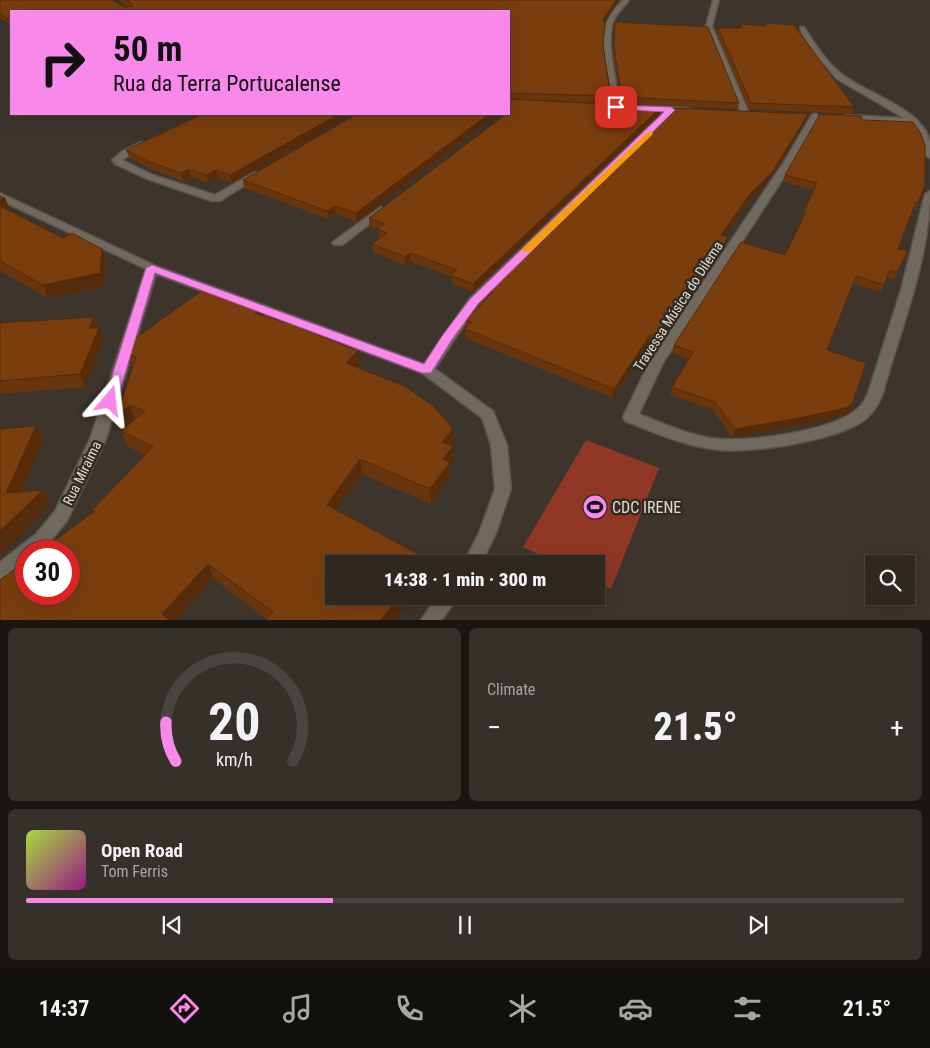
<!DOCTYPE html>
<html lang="en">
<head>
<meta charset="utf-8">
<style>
	body { margin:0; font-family:"Roboto Condensed",sans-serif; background:#36302a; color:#f1f3f6; height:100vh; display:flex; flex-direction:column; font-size:19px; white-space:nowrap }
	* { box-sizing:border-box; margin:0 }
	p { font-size:16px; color:#a7a6a5 }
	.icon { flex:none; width:28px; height:28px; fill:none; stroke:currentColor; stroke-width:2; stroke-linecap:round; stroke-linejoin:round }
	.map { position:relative; height:620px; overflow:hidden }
	.details { display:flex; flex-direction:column; gap:8px; padding:8px; background:#191612; flex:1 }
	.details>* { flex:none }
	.hud { position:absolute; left:10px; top:10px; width:500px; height:105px; border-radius:0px; box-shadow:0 5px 20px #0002,0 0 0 1px #49443f; background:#f888ea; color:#111; overflow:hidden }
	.controls { position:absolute; left:865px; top:555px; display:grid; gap:10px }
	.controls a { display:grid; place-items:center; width:50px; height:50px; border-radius:0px; background:#2e2821; box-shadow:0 5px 20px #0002,0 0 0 1px #49443f; font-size:25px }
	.speed { position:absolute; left:15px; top:540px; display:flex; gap:10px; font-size:25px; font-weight:700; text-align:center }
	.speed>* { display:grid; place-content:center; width:65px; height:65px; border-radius:50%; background:#2e2821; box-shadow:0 5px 20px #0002,0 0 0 1px #49443f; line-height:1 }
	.speed .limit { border:8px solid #d22; background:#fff; color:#111 }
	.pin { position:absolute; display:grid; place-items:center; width:42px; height:42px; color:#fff; margin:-21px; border-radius:10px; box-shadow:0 2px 8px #0006 }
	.me { position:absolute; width:55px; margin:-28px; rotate:17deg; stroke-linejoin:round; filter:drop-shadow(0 0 4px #0008) }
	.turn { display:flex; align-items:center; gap:18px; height:105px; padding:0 20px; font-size:22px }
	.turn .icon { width:65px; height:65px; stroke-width:2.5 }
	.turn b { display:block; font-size:35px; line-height:42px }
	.big { font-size:38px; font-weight:800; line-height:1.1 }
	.details .widget { flex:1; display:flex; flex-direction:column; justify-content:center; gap:8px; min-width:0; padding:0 18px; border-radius:8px; background:#36302a }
	.details .dial { align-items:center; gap:0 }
	.dial svg { height:130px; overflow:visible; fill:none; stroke:#49443f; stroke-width:7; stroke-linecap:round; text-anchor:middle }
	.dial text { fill:#f1f3f6; stroke:none }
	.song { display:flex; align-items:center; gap:15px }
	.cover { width:60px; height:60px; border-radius:8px; background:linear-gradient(135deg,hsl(80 70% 55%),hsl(310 70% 35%)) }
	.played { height:5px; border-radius:2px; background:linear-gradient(90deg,#f888ea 35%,#49443f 35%) }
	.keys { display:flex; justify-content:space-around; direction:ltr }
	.heat { display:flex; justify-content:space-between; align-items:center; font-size:28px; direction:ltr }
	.details .tiles { flex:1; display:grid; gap:8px; grid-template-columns:1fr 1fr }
	.widget:last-child { grid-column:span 2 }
	.trip { position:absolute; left:325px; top:555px; width:280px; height:50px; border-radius:0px; background:#2e2821; box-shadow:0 5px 20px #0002,0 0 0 1px #49443f; font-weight:800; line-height:50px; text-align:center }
	.tabs { display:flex; height:80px; justify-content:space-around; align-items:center; background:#12100d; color:#a7a6a5 }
	.tabs .icon { width:35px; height:35px }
	.tabs .selected { color:#f888ea }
	.tabs b { font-size:22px; color:#f1f3f6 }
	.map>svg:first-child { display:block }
	.green { fill:#903725 }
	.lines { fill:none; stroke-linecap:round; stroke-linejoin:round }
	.street-casing { stroke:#58524a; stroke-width:3 }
	.street { fill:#71695e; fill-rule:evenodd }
	.wall { fill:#69350c }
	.shaded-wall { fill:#552b0a }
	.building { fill:#7a3e0e; stroke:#552b0a }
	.route { fill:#f888ea; stroke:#a15898 }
	.slow { fill:#f59e0b }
	.labels { text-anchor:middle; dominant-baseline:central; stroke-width:5; stroke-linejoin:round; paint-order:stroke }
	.street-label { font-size:14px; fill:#e0dbd5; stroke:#322b22 }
	.near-poi-label { font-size:16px; fill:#e0dbd5; stroke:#322b22; text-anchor:start }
</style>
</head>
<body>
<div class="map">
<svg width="930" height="621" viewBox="0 0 930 621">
	<rect width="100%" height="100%" fill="#3d352c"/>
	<path class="green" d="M586,440L659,468L611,589L596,582V564H559L523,547Z"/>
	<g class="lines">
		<defs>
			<path id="street" d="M623,0H629C624,7 616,14 613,22C606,45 617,83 620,107L616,109L612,107C609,83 599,45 607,22C610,14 617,6 623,0Z
				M713,0H719L712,26L749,113L748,115L741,113L706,26Z
				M800,27H804C815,44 826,62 843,75C867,94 924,109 930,142C930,147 930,153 930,158L925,155L919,138L910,123L843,120V116L846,115L904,118L837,79L811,49L802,34Z
				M641,106L689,108L693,110L689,112H674L478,304L435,369L493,411L507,445L511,489L496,533L481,564H463L479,533L495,489L491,445L482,418L422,373L156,274L106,439L67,521L48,544L39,551H26V562L6,579L0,581V562L36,534L55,511L90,439L146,269L0,200V193L156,266L424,364L470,298L665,111L644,110H641Z
				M815,113L819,116L794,162L663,363L639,414C662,423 686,434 711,438C745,443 824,432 852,413C860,408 865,401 868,393L901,290L925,194L930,191C930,260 901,327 883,393C879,404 873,414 863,421C834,441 747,455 712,449C682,445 653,432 625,421L623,417L651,359L784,162L811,116Z
				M141,142L146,145L144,147L122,160L153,175L215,195L253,173L256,172L261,175L220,201H212L147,179L115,164L112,160L121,152Z
				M381,207L386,210L385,212L342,245H334L332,243L334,241Z
				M438,596H459L441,621H420Z"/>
		</defs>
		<use href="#street" class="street-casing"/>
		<use href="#street" class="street"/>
	</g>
	<path class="wall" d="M0,0L124,7H129L118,0H617L616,5L604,22L603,46L611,96L610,103L509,99L660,114L473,292L452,284V277L410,261L405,265L373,252L372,244L380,238H378V229L369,226V218L510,111H509V11H11V25L0,18Z
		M615,22L739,103L737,109L622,103L613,53Z
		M765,23L854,107L852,114L749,109L717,33L718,28H741V24L764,26Z
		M203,114H353L232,183L218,178L208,183L191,177L183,181L153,170L129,157L126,150Z
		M357,114H498L356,222L336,214L329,219L244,188L243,180Z
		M808,114L806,121L770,179L748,202L724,236L728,237L726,245L657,347L648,344L613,398L465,338V329L466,328V320L487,298V290Z
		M863,120L925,185L915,210H913L898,249L908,251L894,280L887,278L881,292L853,284L827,350L849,413L842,416L801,425L732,437L713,410L670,395L672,387L689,359L672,353L674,345L785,255L803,219H802L804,211L814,190L783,182L785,175Z
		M0,196L5,198L10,211L63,238L102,249L107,261L104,286L48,298L0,271Z
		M265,316L358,351L360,365L357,368L453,429V443L451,446L453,461L450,465V476L431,504L362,474L336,510L334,596H414L394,621H265L266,619L213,578L92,513L91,511L145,455L127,446L121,431L122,430L133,367L130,366L125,351Z
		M0,323L99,328L104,340L85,387L0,394Z"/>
	<path class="shaded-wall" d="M617,0L616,5L602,27V21Z
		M510,103V111H509V104Z
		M661,107L660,114L473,292V284Z
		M339,114H353L232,183L230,175Z
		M489,114H498L356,222V213Z
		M808,114L806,121L770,179L748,202L719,243L721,235Z
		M189,169L191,177L183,181L181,173Z
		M216,170L218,178L208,183L206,175Z
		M5,198L10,211L0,215V200Z
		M335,206L336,214L329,219L327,211Z
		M728,237L726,245L657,347L658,339Z
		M102,249L107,261L104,286L48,298L43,285Z
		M410,253V261L405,265V257Z
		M263,306L266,320L255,313Z
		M94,317L98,329L89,328Z
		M99,328L104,340L85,387L80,374Z
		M650,335L648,344L613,398L614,389Z
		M358,351L360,365L348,378L346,363Z
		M852,404L849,413L842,416L801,425L732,437L735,429Z
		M130,405L135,420L122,431L116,417Z
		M36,426L44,440L14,507L6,493Z
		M453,429V443L442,457V442Z
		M453,446V461L450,465V476L431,504L430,489L443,459Z
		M360,459L362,474L329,520L327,505Z
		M43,490L51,504L0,555V531Z
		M208,564L213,578L176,621H165L162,614Z
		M400,596H414L394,621H380Z"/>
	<path class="building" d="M0,0H112L124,7L133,6L132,4L126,0H616L602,21H605L603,46L611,96L509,93V11H11V21L0,13Z
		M615,22L708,27L739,103L622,97L614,47Z
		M765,23L794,25L854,107L751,103L718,28H742L741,24L766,26Z
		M509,99L661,107L473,284L451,275L457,270L410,253L405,257L372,244L387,233L377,229L385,224L369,218L506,114H509V112L510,110V103L509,104Z
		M675,108L808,114L773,171L750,194L721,235L728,237L658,339L650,335L614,389L465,329L472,322L466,320L493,292L487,290Z
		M203,114H339L230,175L216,170L206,175L189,169L181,173L150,162L126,150Z
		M357,114H489L356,213L335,206L327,211L243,180Z
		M820,114L861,116L863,120L913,122L920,132L925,145V185L918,203L916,202L898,249L908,251L897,272L890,270L884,285L856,276L827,350L866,363L852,404L845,408L804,417L735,429L715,402L672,387L693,352L674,345L741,242L785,255L806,212L804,211L817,183L785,175Z
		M0,196L5,198L0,200Z
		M0,206L63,238L72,233L102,249L100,273L43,285L0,261Z
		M203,290L222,298L229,293L263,306L255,313L294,325L358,351L346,363L406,387L433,406L453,429L442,442L453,446L443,459L450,462L430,489L360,459L327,505L431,561L428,564H334V596H400L380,621H265L273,612L208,564L162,614L171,621H0V580L26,561V594H69V551H40L95,511H91L153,447L121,431L145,411L130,405L116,417L136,357L125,351L127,344Z
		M94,317L89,328H99L80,374L0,381V323Z
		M36,426L6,493L43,490L0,531V429Z"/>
	<path class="route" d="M616,105L671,107L675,110L478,304L451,341L431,373H422L155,273L117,401L115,405H106L104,401L146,268L152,265L424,364L442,336L470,299L664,112L614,109L613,107Z"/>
	<path class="slow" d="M649,131L653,133L652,135L530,252H523V248Z"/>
	<defs>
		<symbol id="stadium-disc" viewBox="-11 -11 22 22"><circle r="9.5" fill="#f888ea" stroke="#322b22"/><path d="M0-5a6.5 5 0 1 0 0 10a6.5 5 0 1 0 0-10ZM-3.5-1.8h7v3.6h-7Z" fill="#111"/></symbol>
	</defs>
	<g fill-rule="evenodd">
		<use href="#stadium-disc" x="581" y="493" width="28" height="28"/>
	</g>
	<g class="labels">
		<g class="street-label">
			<text transform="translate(678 306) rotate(-57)">Travessa Música do Dilema</text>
			<text transform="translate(82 473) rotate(-64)">Rua Miraima</text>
		</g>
		<g class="near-poi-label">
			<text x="612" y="507">CDC IRENE</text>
		</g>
	</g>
</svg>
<div class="controls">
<a><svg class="icon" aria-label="search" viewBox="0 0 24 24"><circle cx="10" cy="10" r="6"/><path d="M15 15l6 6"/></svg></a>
</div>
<div class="speed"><div class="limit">30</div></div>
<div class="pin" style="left:616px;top:107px;background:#d93025"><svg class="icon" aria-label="arrive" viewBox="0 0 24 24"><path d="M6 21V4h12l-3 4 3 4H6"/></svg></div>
<svg class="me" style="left:110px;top:401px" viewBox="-20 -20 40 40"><path d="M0-17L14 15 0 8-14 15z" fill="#f888ea" stroke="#fff" stroke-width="4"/></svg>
<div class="trip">14:38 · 1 min · 300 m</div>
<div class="hud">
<div class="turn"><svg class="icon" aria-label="right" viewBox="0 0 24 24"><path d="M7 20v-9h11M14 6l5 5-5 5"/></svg><div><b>50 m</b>Rua da Terra Portucalense</div></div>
</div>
</div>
<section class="details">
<div class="tiles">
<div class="widget dial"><svg viewBox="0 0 100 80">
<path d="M14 69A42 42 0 1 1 86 69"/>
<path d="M14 69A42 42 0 0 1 8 45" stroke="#f888ea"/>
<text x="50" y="56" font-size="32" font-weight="700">20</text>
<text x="50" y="72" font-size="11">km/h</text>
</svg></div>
<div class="widget"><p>Climate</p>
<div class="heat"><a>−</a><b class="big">21.5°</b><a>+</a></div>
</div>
<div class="widget">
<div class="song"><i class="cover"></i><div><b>Open Road</b><p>Tom Ferris</p></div></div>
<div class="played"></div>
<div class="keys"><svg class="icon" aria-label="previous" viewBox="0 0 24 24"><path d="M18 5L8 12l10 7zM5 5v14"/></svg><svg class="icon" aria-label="pause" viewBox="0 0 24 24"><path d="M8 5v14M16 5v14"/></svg><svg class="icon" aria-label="next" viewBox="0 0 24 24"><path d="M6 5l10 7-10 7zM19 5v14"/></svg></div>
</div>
</div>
</section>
<nav class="tabs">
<b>14:37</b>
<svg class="icon selected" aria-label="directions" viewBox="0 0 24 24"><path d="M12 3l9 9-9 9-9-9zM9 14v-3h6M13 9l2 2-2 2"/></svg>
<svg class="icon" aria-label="music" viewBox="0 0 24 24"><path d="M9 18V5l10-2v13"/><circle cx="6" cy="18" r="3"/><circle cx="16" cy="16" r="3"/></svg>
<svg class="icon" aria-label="phone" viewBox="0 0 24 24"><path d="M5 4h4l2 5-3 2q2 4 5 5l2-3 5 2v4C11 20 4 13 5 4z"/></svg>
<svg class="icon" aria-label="climate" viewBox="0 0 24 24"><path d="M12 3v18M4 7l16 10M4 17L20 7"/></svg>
<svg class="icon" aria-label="car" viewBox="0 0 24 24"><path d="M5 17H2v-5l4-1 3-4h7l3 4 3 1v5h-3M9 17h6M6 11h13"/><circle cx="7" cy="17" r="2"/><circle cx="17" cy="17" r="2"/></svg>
<svg class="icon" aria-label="filters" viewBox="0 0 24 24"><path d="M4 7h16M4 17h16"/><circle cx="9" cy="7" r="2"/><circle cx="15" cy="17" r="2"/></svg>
<b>21.5°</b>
</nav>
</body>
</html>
